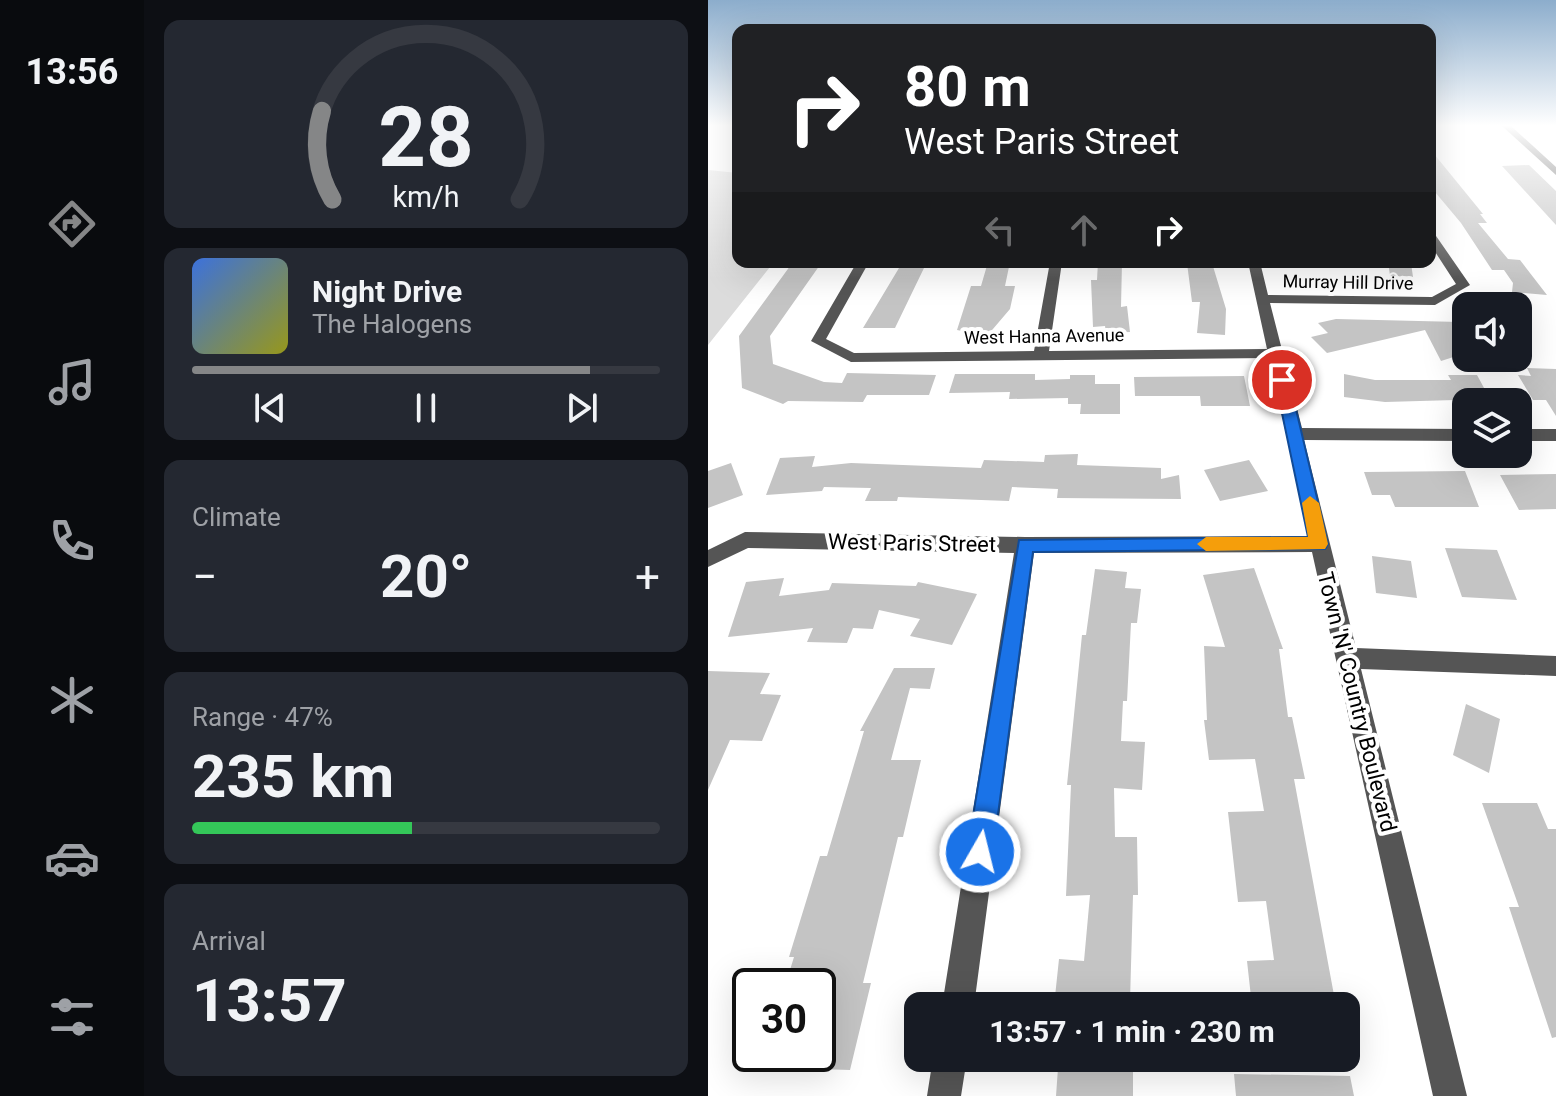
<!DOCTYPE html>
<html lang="en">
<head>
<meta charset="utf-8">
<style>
	body { margin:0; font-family:Roboto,sans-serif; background:#242831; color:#f1f3f6; height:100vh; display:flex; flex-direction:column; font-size:30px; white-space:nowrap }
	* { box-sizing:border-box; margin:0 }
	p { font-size:26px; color:#9ea1a6 }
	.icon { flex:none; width:44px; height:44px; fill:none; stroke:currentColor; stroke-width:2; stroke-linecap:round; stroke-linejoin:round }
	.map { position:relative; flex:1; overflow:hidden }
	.details { display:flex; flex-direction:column; gap:20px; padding:20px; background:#0d0f14; width:564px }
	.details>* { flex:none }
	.banner { position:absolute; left:24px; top:24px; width:704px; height:244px; border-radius:16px; box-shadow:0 8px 32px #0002; background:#202124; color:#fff; overflow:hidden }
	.fabs { position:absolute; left:744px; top:292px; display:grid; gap:16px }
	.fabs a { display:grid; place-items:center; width:80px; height:80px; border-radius:16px; background:#171b24; box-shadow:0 8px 32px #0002; font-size:40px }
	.speed { position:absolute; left:24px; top:968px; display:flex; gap:16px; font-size:40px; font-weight:700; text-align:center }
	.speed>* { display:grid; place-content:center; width:104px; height:104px; border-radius:50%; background:#171b24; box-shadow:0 8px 32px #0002; line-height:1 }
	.speed .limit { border:4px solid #111; border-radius:12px; background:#fff; color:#111 }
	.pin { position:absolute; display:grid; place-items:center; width:68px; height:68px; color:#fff; margin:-34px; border:4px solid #fff; border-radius:50%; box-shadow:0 2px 8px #0007 }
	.me { position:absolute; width:88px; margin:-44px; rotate:8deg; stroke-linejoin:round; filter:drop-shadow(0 0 6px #0008) }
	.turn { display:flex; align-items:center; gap:28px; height:168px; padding:0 40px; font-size:36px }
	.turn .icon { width:104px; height:104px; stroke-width:2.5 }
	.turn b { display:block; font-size:56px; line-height:68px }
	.lanes { display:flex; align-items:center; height:76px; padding:0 40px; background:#0003; justify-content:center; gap:40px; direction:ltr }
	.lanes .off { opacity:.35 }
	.big { font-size:60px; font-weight:700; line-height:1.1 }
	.details .tile { flex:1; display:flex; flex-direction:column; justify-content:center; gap:12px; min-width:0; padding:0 28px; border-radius:16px; background:#242831 }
	.details .dial { align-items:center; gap:0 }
	.dial svg { height:208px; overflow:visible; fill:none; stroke:#363941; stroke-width:7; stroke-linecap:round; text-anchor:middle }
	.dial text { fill:#f1f3f6; stroke:none }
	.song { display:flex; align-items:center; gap:24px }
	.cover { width:96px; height:96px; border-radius:12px; background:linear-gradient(135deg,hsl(220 70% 55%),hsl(60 70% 35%)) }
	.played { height:8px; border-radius:4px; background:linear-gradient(90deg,#858687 85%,#363941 85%) }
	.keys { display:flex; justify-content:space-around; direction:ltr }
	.heat { display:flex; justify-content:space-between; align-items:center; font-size:44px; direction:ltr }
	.charge { height:12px; border-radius:6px; background:linear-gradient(90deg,#34c759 47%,#363941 0) }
	.trip { position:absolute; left:196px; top:992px; width:456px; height:80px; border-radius:16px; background:#171b24; box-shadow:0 8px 32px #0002; font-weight:700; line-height:80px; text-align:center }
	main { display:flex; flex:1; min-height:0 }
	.dock { display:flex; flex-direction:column; width:144px; justify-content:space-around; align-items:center; background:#090b0e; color:#9ea1a6 }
	.dock .icon { width:56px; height:56px }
	.dock .on { color:#858687 }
	.dock b { font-size:36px; color:#f1f3f6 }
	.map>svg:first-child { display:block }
	.green { fill:#dcdcdc }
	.building { fill:#c4c4c4 }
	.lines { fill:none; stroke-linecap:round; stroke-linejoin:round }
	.minor { fill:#555; fill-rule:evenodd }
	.route { fill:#1a73e8; stroke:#114b97; stroke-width:2 }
	.slow { fill:#f59e0b }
	.labels { text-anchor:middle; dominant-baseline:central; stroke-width:8; stroke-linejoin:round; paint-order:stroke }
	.far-street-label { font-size:18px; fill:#000; stroke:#fff }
	.street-label { font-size:22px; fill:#000; stroke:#fff }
</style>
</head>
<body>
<main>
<nav class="dock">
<b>13:56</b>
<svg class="icon on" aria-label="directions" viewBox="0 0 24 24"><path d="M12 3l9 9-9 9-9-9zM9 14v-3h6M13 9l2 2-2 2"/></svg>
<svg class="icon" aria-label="music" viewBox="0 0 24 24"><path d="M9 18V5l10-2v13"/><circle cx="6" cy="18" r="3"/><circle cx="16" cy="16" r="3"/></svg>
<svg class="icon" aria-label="phone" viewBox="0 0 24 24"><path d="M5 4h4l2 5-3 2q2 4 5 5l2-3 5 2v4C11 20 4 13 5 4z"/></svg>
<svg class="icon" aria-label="climate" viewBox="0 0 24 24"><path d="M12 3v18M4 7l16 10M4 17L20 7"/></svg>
<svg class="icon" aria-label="car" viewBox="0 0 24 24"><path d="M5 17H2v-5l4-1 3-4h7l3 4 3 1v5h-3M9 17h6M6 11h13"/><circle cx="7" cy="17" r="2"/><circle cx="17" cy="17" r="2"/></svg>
<svg class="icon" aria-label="filters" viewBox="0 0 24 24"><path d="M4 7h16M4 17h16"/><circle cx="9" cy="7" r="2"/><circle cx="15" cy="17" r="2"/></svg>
</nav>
<section class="details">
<div class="tile dial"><svg viewBox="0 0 100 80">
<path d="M14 69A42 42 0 1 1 86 69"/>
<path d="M14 69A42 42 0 0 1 10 35" stroke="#858687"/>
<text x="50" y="56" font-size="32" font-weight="700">28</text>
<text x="50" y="72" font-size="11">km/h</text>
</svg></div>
<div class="tile">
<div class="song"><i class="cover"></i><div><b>Night Drive</b><p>The Halogens</p></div></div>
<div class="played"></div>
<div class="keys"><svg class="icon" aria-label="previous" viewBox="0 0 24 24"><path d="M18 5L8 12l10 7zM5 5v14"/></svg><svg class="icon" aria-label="pause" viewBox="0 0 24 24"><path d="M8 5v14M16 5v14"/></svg><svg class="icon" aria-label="next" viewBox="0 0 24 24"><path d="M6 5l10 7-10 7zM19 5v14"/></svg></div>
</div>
<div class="tile"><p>Climate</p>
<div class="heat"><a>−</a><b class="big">20°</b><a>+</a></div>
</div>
<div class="tile"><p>Range · 47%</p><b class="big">235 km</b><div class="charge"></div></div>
<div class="tile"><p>Arrival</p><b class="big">13:57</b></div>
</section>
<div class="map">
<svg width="848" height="1096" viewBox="0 0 848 1096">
	<rect width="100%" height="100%" fill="#fff"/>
	<path class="green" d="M0,170L30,173V262H66L0,345Z"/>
	<path class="building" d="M722,149L775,214H772L779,223H770L800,259L812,260L839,295L804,292L805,283L796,270H784L753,223L722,186Z
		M821,165L848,191V225L794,166Z
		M85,262H114L62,336L65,364L116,382L134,383L139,373L228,375L221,395H159L155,402L80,401L75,404L34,388L31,336Z
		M280,262H302L297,286H307L302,309L279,336L249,330L263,286H273Z
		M390,262H414L413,307L419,306L422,332L398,333L397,326L385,327L383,280H389Z
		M680,262L703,263L706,284L683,282Z
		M479,263H504L518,309L517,335L489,333L492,302H484Z
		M191,268H216L187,328H155Z
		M628,319L752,322L758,332V353L733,361L717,330L619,353L603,337L620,333L610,323Z
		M819,368L848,369V416L838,400H825L810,375L823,376Z
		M247,374H327V380L362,379V375H387V384H412V414H372L373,404H360V398L301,399L302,392L241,393Z
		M636,374L667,380H743L740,375H769L782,399L677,402L636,397Z
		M536,376L542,406H493L492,396H427L426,377Z
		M370,454L369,465L453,468V479L471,475L473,499L349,498L350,489L304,487L301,501L190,497L189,501H157L163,488L116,487L114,491L58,495L72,458L107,456L104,467L143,463L273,468L276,460L336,462L337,455Z
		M541,460L560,491L512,501L496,470Z
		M23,463L35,495L0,508V471Z
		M757,471L771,507H687L682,495H664L656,472Z
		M848,474V509L811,510L792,475Z
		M737,548L789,550L809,600L754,597Z
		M664,556L703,561L709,598L668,593Z
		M546,568L575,649H571L580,717H584L597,779H586L628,1006H544L539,961L566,960L558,901L530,902L520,812L556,811L547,759L501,760L496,720H499L496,646L517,647L495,575Z
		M387,569L419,572L417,588L433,589L429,623H423L419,701H415L413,741L437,742L434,790L406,788L407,837H429L430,895H425L422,1001L397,999L396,1006H346L351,959L376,961L382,895L358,896L363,785H359L374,635H378Z
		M76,578L71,596L121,590L124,583L208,586L210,582L269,594L244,645L202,636L212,619L171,610L165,629L145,628L139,643L99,642L105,628L20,637L38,582Z
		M186,668H227L222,689L202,688L183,760H213L195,837H190L155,983H163L142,1070L110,1069V986H77L86,957H81L112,856H119L156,731H152Z
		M0,671L62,673L52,694L73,695L54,741L22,740L0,790Z
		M758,704L792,719L781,773L745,755Z
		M774,803H829L840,829H848V1037L844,1038L801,907H811Z
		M350,1068H425V1096H348Z
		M526,1074L642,1076L646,1096H528Z"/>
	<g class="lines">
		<path class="minor" d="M794,126H803L848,167V175Z
			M722,231L726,233L762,285L727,305L562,303L594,428L758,429V441L596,440L648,648L848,656V676L653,669L759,1096H725L604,552L326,553L266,1006H234L306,553L40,548L0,567V550L37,532L317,537L601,536L561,358L143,362L103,341L149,262H161L118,339L146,353L326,351L342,262H354L341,351L559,349L540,262H552L560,295L724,297L748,284L722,244Z
			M810,429H848V441H810Z
			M225,1058H259L253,1096H219Z"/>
	</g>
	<linearGradient id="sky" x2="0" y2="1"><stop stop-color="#8cadcc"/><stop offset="0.45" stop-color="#fff"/><stop offset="1" stop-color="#fff" stop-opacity="0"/></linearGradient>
	<rect width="848" height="279" fill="url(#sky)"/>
	<path class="route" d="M574,376L581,380L620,544L617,549L325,552L285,852L281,861L272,865L263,861L259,852L311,540L600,537L567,380Z"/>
	<path class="slow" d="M602,496L611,503L620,544L617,549L498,551L489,544L498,537H600L594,503Z"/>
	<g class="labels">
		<g class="far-street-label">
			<text transform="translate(640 282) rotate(1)">Murray Hill Drive</text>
			<text transform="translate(336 336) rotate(-1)">West Hanna Avenue</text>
		</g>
		<g class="street-label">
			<text transform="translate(204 543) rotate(1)">West Paris Street</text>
			<text transform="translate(649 702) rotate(76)">Town 'N' Country Boulevard</text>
		</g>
	</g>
</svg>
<div class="fabs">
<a><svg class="icon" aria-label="sound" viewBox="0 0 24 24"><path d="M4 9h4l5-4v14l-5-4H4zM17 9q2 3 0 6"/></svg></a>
<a><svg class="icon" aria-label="layers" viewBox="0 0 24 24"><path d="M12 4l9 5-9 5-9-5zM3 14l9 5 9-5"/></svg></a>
</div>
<div class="speed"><div class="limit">30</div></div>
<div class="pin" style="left:574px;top:380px;background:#d93025"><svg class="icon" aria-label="arrive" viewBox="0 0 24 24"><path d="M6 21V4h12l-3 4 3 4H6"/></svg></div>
<svg class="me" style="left:272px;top:852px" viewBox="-20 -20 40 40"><circle r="17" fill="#1a73e8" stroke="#fff" stroke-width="3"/><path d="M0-11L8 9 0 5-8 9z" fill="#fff"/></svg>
<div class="trip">13:57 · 1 min · 230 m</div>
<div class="banner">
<div class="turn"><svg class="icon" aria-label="right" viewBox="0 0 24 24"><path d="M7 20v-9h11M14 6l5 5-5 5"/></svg><div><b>80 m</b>West Paris Street</div></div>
<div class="lanes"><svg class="icon off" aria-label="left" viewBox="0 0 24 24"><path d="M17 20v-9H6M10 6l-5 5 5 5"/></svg><svg class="icon off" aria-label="ahead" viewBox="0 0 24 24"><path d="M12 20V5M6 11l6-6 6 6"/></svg><svg class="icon" aria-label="right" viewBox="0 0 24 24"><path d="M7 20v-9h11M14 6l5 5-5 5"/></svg></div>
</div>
</div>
</main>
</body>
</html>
